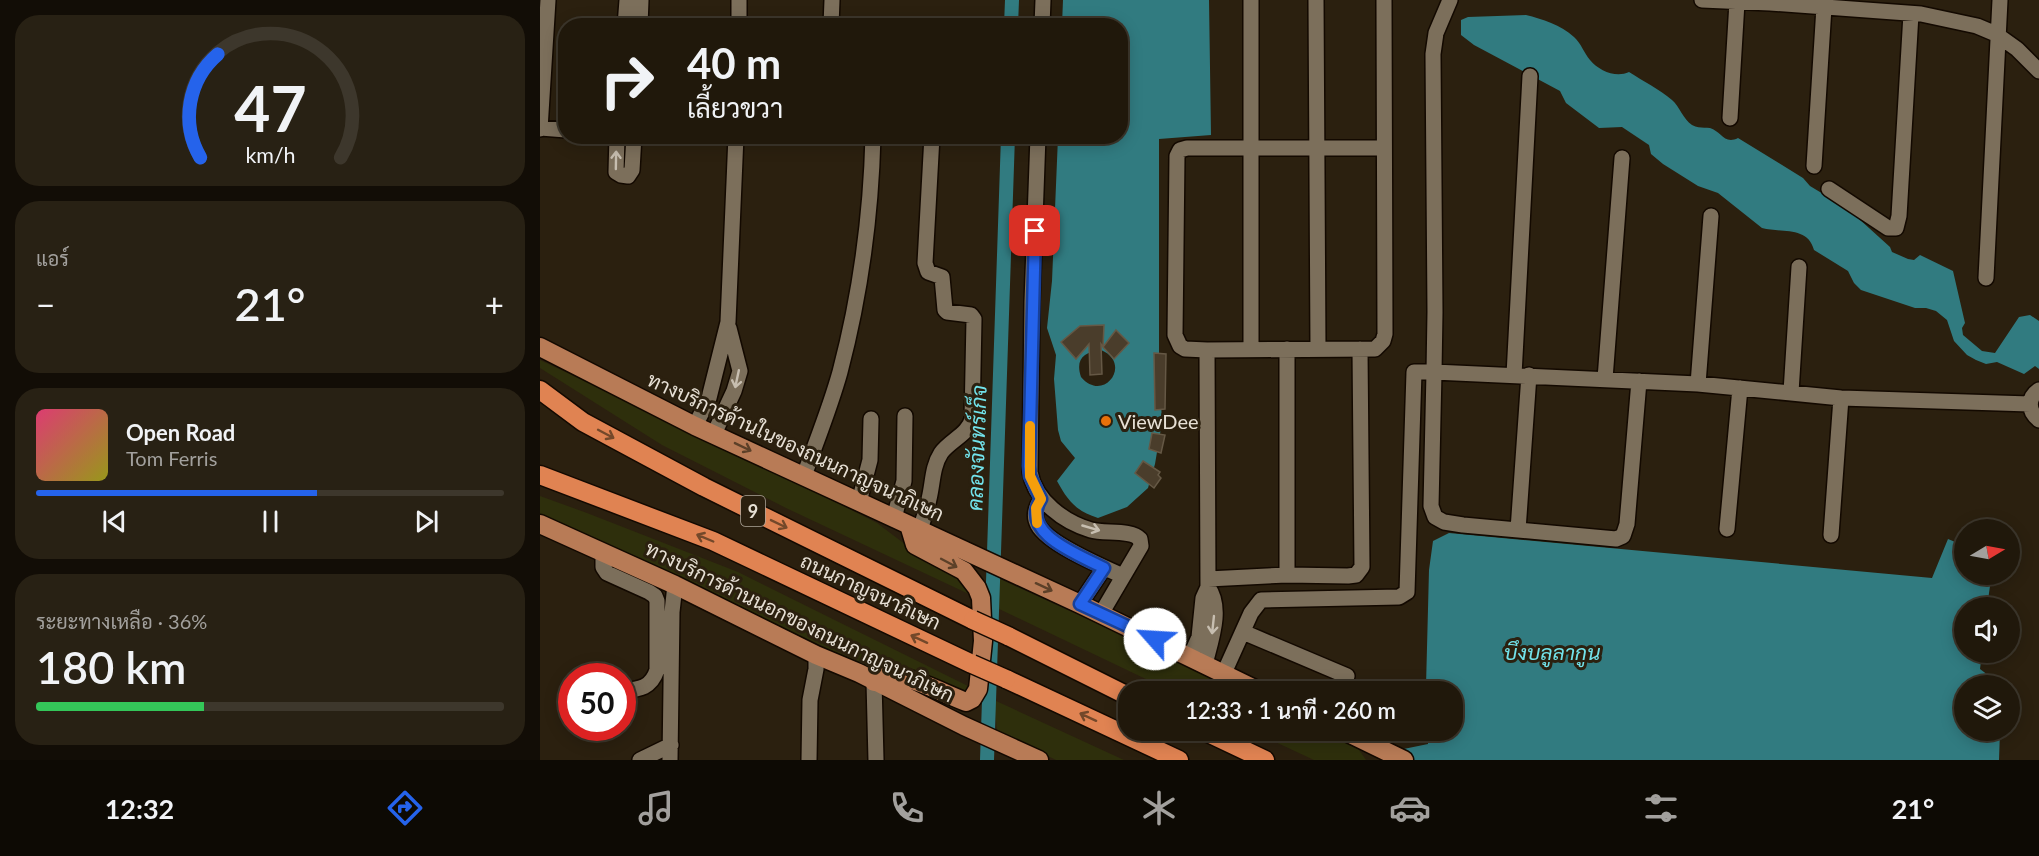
<!DOCTYPE html>
<html lang="th">
<head>
<meta charset="utf-8">
<style>
	body { margin:0; font-family:Lato,Sarabun,sans-serif; background:#282114; color:#f1f3f6; height:100vh; display:flex; flex-direction:column; font-size:22px; white-space:nowrap }
	* { box-sizing:border-box; margin:0 }
	p { font-size:20px; color:#a2a09d }
	.icon { flex:none; width:33px; height:33px; fill:none; stroke:currentColor; stroke-width:2; stroke-linecap:round; stroke-linejoin:round }
	.map { position:relative; flex:1; overflow:hidden }
	.sheet { display:flex; flex-direction:column; gap:15px; padding:15px; background:#120d06; width:540px }
	.sheet>* { flex:none }
	.guide { position:absolute; left:18px; top:18px; width:570px; height:126px; border-radius:24px; box-shadow:0 3px 15px #0003,0 0 0 2px #3d372c; background:#20180b; color:#f1f3f6; overflow:hidden }
	.needle { width:39px; rotate:80deg }
	.buttons { position:absolute; left:1414px; top:519px; display:grid; gap:12px }
	.buttons a { display:grid; place-items:center; width:66px; height:66px; border-radius:50%; background:#20180b; box-shadow:0 3px 15px #0003,0 0 0 2px #3d372c; font-size:30px }
	.speed { position:absolute; left:18px; top:663px; display:flex; gap:12px; font-size:30px; font-weight:700; text-align:center }
	.speed>* { display:grid; place-content:center; width:78px; height:78px; border-radius:50%; background:#20180b; box-shadow:0 3px 15px #0003,0 0 0 2px #3d372c; line-height:1 }
	.speed .limit { border:9px solid #d22; background:#fff; color:#111 }
	.pin { position:absolute; display:grid; place-items:center; width:51px; height:51px; color:#fff; margin:-26px; border-radius:12px; box-shadow:0 3px 9px #0006 }
	.me { position:absolute; width:66px; margin:-33px; rotate:296deg; stroke-linejoin:round; filter:drop-shadow(0 0 4px #0008) }
	.turn { display:flex; align-items:center; gap:21px; height:126px; padding:0 30px; font-size:27px }
	.turn .icon { width:78px; height:78px; stroke-width:2.5 }
	.turn b { display:block; font-size:42px; line-height:51px }
	.big { font-size:45px; font-weight:600; line-height:1.1 }
	.sheet .card { flex:1; display:flex; flex-direction:column; justify-content:center; gap:9px; min-width:0; padding:0 21px; border-radius:24px; background:#282114 }
	.sheet .dial { align-items:center; gap:0 }
	.dial svg { height:156px; overflow:visible; fill:none; stroke:#3d372c; stroke-width:7; stroke-linecap:round; text-anchor:middle }
	.dial text { fill:#f1f3f6; stroke:none }
	.song { display:flex; align-items:center; gap:18px }
	.cover { width:72px; height:72px; border-radius:9px; background:linear-gradient(135deg,hsl(340 70% 55%),hsl(60 70% 35%)) }
	.played { height:6px; border-radius:3px; background:linear-gradient(90deg,#2563eb 60%,#3d372c 60%) }
	.keys { display:flex; justify-content:space-around; direction:ltr }
	.heat { display:flex; justify-content:space-between; align-items:center; font-size:33px; direction:ltr }
	.charge { height:9px; border-radius:4px; background:linear-gradient(90deg,#34c759 36%,#3d372c 0) }
	.trip { position:absolute; left:578px; top:681px; width:345px; height:60px; border-radius:24px; background:#20180b; box-shadow:0 3px 15px #0003,0 0 0 2px #3d372c; font-weight:600; line-height:60px; text-align:center }
	.tabs { display:flex; height:96px; justify-content:space-around; align-items:center; background:#0d0a04; color:#a2a09d }
	.tabs .icon { width:42px; height:42px }
	.tabs .current { color:#2563eb }
	.tabs b { font-size:27px; color:#f1f3f6 }
	main { display:flex; flex:1; min-height:0 }
	.map>svg:first-child { display:block }
	.green { fill:#2e2f0c }
	.water { fill:#317b80; fill-rule:evenodd }
	.lines { fill:none; stroke-linecap:round; stroke-linejoin:round }
	.canal { stroke:#317b80; stroke-width:14 }
	.building { fill:#4a3d2b; stroke:#655845; stroke-width:1.5 }
	.minor-casing { stroke:#130900; stroke-width:18 }
	.major-casing { stroke:#130900; stroke-width:21 }
	.highway-casing { stroke:#130900; stroke-width:21 }
	.minor { stroke:#7c6f5b; stroke-width:15 }
	.major { stroke:#b87b56; stroke-width:18 }
	.highway { stroke:#e08352; stroke-width:18 }
	.highway-bridge-casing { stroke:#130900; stroke-width:21; stroke-linecap:butt }
	.highway-bridge { stroke:#e08352; stroke-width:18 }
	.oneway { stroke:#c7beb0 }
	.oneway2 { stroke:#73482a }
	.oneway3 { stroke:#5c4028 }
	.route-casing { stroke:#184099; stroke-width:15 }
	.route { stroke:#2563eb; stroke-width:10 }
	.slow { stroke:#f59e0b; stroke-width:10 }
	.food-dot { fill:#e8710a; stroke:#2b200f; stroke-width:2 }
	.labels { text-anchor:middle; dominant-baseline:central; stroke-width:6; stroke-linejoin:round; paint-order:stroke }
	.shield { fill:#2b200f; stroke:#afa69a; stroke-width:1.5 }
	.shield-label { font-size:18px; font-weight:bold; fill:#e7e0d5 }
	.poi-label { font-size:20px; fill:#e7e0d5; stroke:#2b200f; text-anchor:start }
	.street-label { font-size:20px; fill:#e7e0d5; stroke:#2b200f }
	.water-label { font-size:21px; font-style:italic; fill:#72e3eb; stroke:#2b200f }
</style>
</head>
<body>
<main>
<section class="sheet">
<div class="card dial"><svg viewBox="0 0 100 80">
<path d="M14 69A42 42 0 1 1 86 69"/>
<path d="M14 69A42 42 0 0 1 23 16" stroke="#2563eb"/>
<text x="50" y="56" font-size="32" font-weight="700">47</text>
<text x="50" y="72" font-size="11">km/h</text>
</svg></div>
<div class="card"><p>แอร์</p>
<div class="heat"><a>−</a><b class="big">21°</b><a>+</a></div>
</div>
<div class="card">
<div class="song"><i class="cover"></i><div><b>Open Road</b><p>Tom Ferris</p></div></div>
<div class="played"></div>
<div class="keys"><svg class="icon" aria-label="previous" viewBox="0 0 24 24"><path d="M18 5L8 12l10 7zM5 5v14"/></svg><svg class="icon" aria-label="pause" viewBox="0 0 24 24"><path d="M8 5v14M16 5v14"/></svg><svg class="icon" aria-label="next" viewBox="0 0 24 24"><path d="M6 5l10 7-10 7zM19 5v14"/></svg></div>
</div>
<div class="card"><p>ระยะทางเหลือ · 36%</p><b class="big">180 km</b><div class="charge"></div></div>
</section>
<div class="map">
<svg width="1499" height="760" viewBox="0 0 1499 760">
	<rect width="100%" height="100%" fill="#2b200f"/>
	<path class="green" d="M0,360L206,457L337,523L378,554L412,569L433,596L246,508L122,445L0,368Z
		M0,496L47,513L198,572L432,688L430,695L346,667H328L0,517Z
		M458,578L704,691H631L457,608Z
		M454,700L584,760H516L457,731Z
		M712,731H787L815,744L826,760H774Z"/>
	<path class="water" d="M523,0H669L671,135L619,139V364L622,422L615,464L608,488L587,507L558,518C536,511 528,501 517,481L535,458L521,441L518,430L514,379L516,355L507,328L512,281L518,137L580,136V26L522,25ZM561,350C593,363 564,404 541,377C535,359 544,352 561,350Z
		M986,15C1002,19 1021,25 1034,37C1041,43 1044,53 1050,60C1059,71 1076,78 1089,72C1103,81 1119,89 1132,100C1140,107 1143,119 1152,125C1159,129 1164,127 1170,128C1181,131 1184,145 1198,138L1263,178L1270,186L1308,209L1350,247L1352,252L1368,259L1374,260L1380,255L1413,271L1425,323L1422,328L1423,335L1442,351L1455,353L1479,317L1490,315L1499,321V369L1495,366L1484,374L1457,362L1446,364L1436,360L1427,355L1414,341L1407,320L1396,311L1386,308H1375L1321,290L1314,283L1308,271L1274,250C1268,226 1241,233 1222,228L1178,193L1158,186L1123,164L1111,154L1109,145L1082,127L1059,128L1026,103L1020,91L934,45L921,35V20L928,17Z
		M909,533L1392,578L1408,539L1425,546V574L1446,575L1450,586L1447,607L1425,608V652L1442,653L1440,669L1461,685L1425,686V730L1460,731L1459,760H845L844,753L888,744V731L912,730V692L886,691V686L889,570L893,541Z"/>
	<g class="lines">
		<path class="canal" d="M471,26L472,0
			M447,760L468,136"/>
	</g>
	<path class="building" d="M564,325L563,347L561,344L562,374L550,375L549,344L536,359L521,342L540,326Z
		M576,330L589,343L574,359L563,347Z
		M614,353L626,354L625,409L615,410Z
		M612,433L625,435L621,453L609,449Z
		M603,461L620,472L618,475L621,478L614,488L595,473Z"/>
	<g class="lines">
		<defs>
			<path id="minor" d="M711,0V349
				M776,0L778,349
				M910,0L896,33L893,54L895,312L894,372L1158,384L1301,398L1490,404
				M1162,0L1230,3L1381,14L1437,26L1456,34L1477,49L1499,71
				M85,26L87,0
				M100,26L101,0
				M199,26V0
				M291,26L292,0
				M502,26L503,0
				M1190,118L1197,2
				M0,128L26,130
				M0,129L8,0
				M77,136L76,172L81,175L88,176L92,170L94,136
				M498,136L492,302L490,472C495,501 524,522 551,530C564,534 591,529 600,539L601,546L561,614
				M843,148H647L640,150L637,156L635,335L640,346L645,349L667,350L835,349L843,341L845,334L844,0
				M1274,166L1284,7
				M1289,189L1348,228H1356L1359,216L1371,14
				M1446,278L1460,0
				M747,349V575
				M974,375L990,76
				M1065,379L1082,158
				M1158,384L1171,216
				M1499,390C1487,398 1488,411 1499,420
				M1251,392L1259,267
				M155,426L169,398L188,322L196,136
				M174,434L194,391L200,371L189,328
				M264,476C276,442 290,408 300,372C320,296 331,216 333,136
				M501,499C496,507 493,516 498,525C508,544 563,567 583,576
				M319,502L330,460L331,419
				M354,518L364,481L365,416
				M1187,529L1200,388
				M380,530C383,520 387,509 389,499C393,483 392,467 401,453C409,441 429,434 432,419L434,319L431,315L407,312L405,310L402,277L388,272L385,263L392,136
				M978,530L989,375
				M1291,535L1301,398
				M63,552V567L67,573L109,592L115,596L117,601V670C111,688 100,689 82,691
				M668,579L747,575L808,576L816,575L822,567L820,349
				M540,604L564,568
				M703,632L807,676
				M650,657L659,637L663,598L668,587L667,350
				M665,664C671,640 683,608 668,587
				M684,673L711,613L721,600L859,597L867,592L874,372H894L891,506L895,517L904,522L923,525L1076,539L1083,536L1087,524L1099,381
				M334,682L336,760
				M100,760L131,745
				M130,760L132,612L135,585
				M269,760L270,700L276,669V655"/>
			<path id="major" d="M0,347L155,426L540,604L721,692
				M0,524L135,585L276,655L319,673L424,726L499,760
				M334,682L339,673C369,675 399,691 426,702L432,699L438,689L443,641L441,598L437,588L424,571L375,545L369,525
				M802,730L864,760"/>
			<path id="highway" d="M0,390L43,422L164,487L433,620
				M0,475L173,541L432,664
				M468,636L588,696
				M466,679L639,760
				M662,730L725,760"/>
		</defs>
		<use href="#minor" class="minor-casing"/>
		<use href="#major" class="major-casing"/>
		<use href="#highway" class="highway-casing"/>
		<use href="#minor" class="minor"/>
		<use href="#major" class="major"/>
		<use href="#highway" class="highway"/>
		<defs>
			<path id="highway-bridge" d="M433,620L468,636
				M432,664L466,679"/>
		</defs>
		<use href="#highway-bridge" class="highway-bridge-casing"/>
		<use href="#highway-bridge" class="highway-bridge"/>
	</g>
	<defs><path id="oneway-shaft" d="M-6 0H5M1.5-3L5.5 0L1.5 3" fill="none" stroke-width="1.6" stroke-linecap="round" stroke-linejoin="round" transform="scale(1.5)"/></defs>
	<g class="oneway">
		<use href="#oneway-shaft" transform="translate(76 160) rotate(-89)"/>
		<use href="#oneway-shaft" transform="translate(197 379) rotate(102)"/>
		<use href="#oneway-shaft" transform="translate(551 528) rotate(16)"/>
		<use href="#oneway-shaft" transform="translate(673 625) rotate(96)"/>
	</g>
	<g class="oneway2">
		<use href="#oneway-shaft" transform="translate(66 434) rotate(28)"/>
		<use href="#oneway-shaft" transform="translate(239 524) rotate(26)"/>
		<use href="#oneway-shaft" transform="translate(165 538) rotate(-157)"/>
		<use href="#oneway-shaft" transform="translate(379 639) rotate(-155)"/>
		<use href="#oneway-shaft" transform="translate(548 717) rotate(-155)"/>
	</g>
	<g class="oneway3">
		<use href="#oneway-shaft" transform="translate(203 447) rotate(26)"/>
		<use href="#oneway-shaft" transform="translate(409 563) rotate(28)"/>
		<use href="#oneway-shaft" transform="translate(504 587) rotate(25)"/>
	</g>
	<g class="lines">
		<defs>
			<path id="route" d="M495,231L489,466L490,476L501,499C479,534 540,555 564,568L540,604L615,639"/>
		</defs>
		<use href="#route" class="route-casing"/>
		<use href="#route" class="route"/>
		<path class="slow" d="M490,426V476L501,499L496,508L497,523"/>
	</g>
	<circle class="food-dot" cx="566" cy="421" r="6"/>
	<g class="labels">
		<rect class="shield" x="201" y="496" width="24" height="30" rx="4.5"/>
		<g class="shield-label">
			<text x="213" y="511">9</text>
		</g>
		<g class="poi-label">
			<text x="578" y="421">ViewDee</text>
		</g>
		<g class="street-label">
			<text transform="translate(256 446) rotate(25)">ทางบริการด้านในของถนนกาญจนาภิเษก</text>
			<text transform="translate(331 591) rotate(25)">ถนนกาญจนาภิเษก</text>
			<text transform="translate(260 621) rotate(26)">ทางบริการด้านนอกของถนนกาญจนาภิเษก</text>
		</g>
		<g class="water-label">
			<text transform="translate(436 448) rotate(-88)">คลองจันทร์เก็จ</text>
			<text x="1012" y="651">บึงบลูลากูน</text>
		</g>
	</g>
</svg>
<div class="buttons">
<a><svg class="needle" viewBox="-14 -14 28 28"><path d="M0-13l5 13h-10z" fill="#e53935"/><path d="M0 13l5-13h-10z" fill="#a2a09d"/></svg></a>
<a><svg class="icon" aria-label="sound" viewBox="0 0 24 24"><path d="M4 9h4l5-4v14l-5-4H4zM17 9q2 3 0 6"/></svg></a>
<a><svg class="icon" aria-label="layers" viewBox="0 0 24 24"><path d="M12 4l9 5-9 5-9-5zM3 14l9 5 9-5"/></svg></a>
</div>
<div class="speed"><div class="limit">50</div></div>
<div class="pin" style="left:495px;top:231px;background:#d93025"><svg class="icon" aria-label="arrive" viewBox="0 0 24 24"><path d="M6 21V4h12l-3 4 3 4H6"/></svg></div>
<svg class="me" style="left:615px;top:639px" viewBox="-20 -20 40 40"><circle r="19" fill="#fff"/><path d="M0-13L10 11 0 6-10 11z" fill="#2563eb"/></svg>
<div class="trip">12:33 · 1 นาที · 260 m</div>
<div class="guide">
<div class="turn"><svg class="icon" aria-label="right" viewBox="0 0 24 24"><path d="M7 20v-9h11M14 6l5 5-5 5"/></svg><div><b>40 m</b>เลี้ยวขวา</div></div>
</div>
</div>
</main>
<nav class="tabs">
<b>12:32</b>
<svg class="icon current" aria-label="directions" viewBox="0 0 24 24"><path d="M12 3l9 9-9 9-9-9zM9 14v-3h6M13 9l2 2-2 2"/></svg>
<svg class="icon" aria-label="music" viewBox="0 0 24 24"><path d="M9 18V5l10-2v13"/><circle cx="6" cy="18" r="3"/><circle cx="16" cy="16" r="3"/></svg>
<svg class="icon" aria-label="phone" viewBox="0 0 24 24"><path d="M5 4h4l2 5-3 2q2 4 5 5l2-3 5 2v4C11 20 4 13 5 4z"/></svg>
<svg class="icon" aria-label="climate" viewBox="0 0 24 24"><path d="M12 3v18M4 7l16 10M4 17L20 7"/></svg>
<svg class="icon" aria-label="car" viewBox="0 0 24 24"><path d="M5 17H2v-5l4-1 3-4h7l3 4 3 1v5h-3M9 17h6M6 11h13"/><circle cx="7" cy="17" r="2"/><circle cx="17" cy="17" r="2"/></svg>
<svg class="icon" aria-label="filters" viewBox="0 0 24 24"><path d="M4 7h16M4 17h16"/><circle cx="9" cy="7" r="2"/><circle cx="15" cy="17" r="2"/></svg>
<b>21°</b>
</nav>
</body>
</html>
